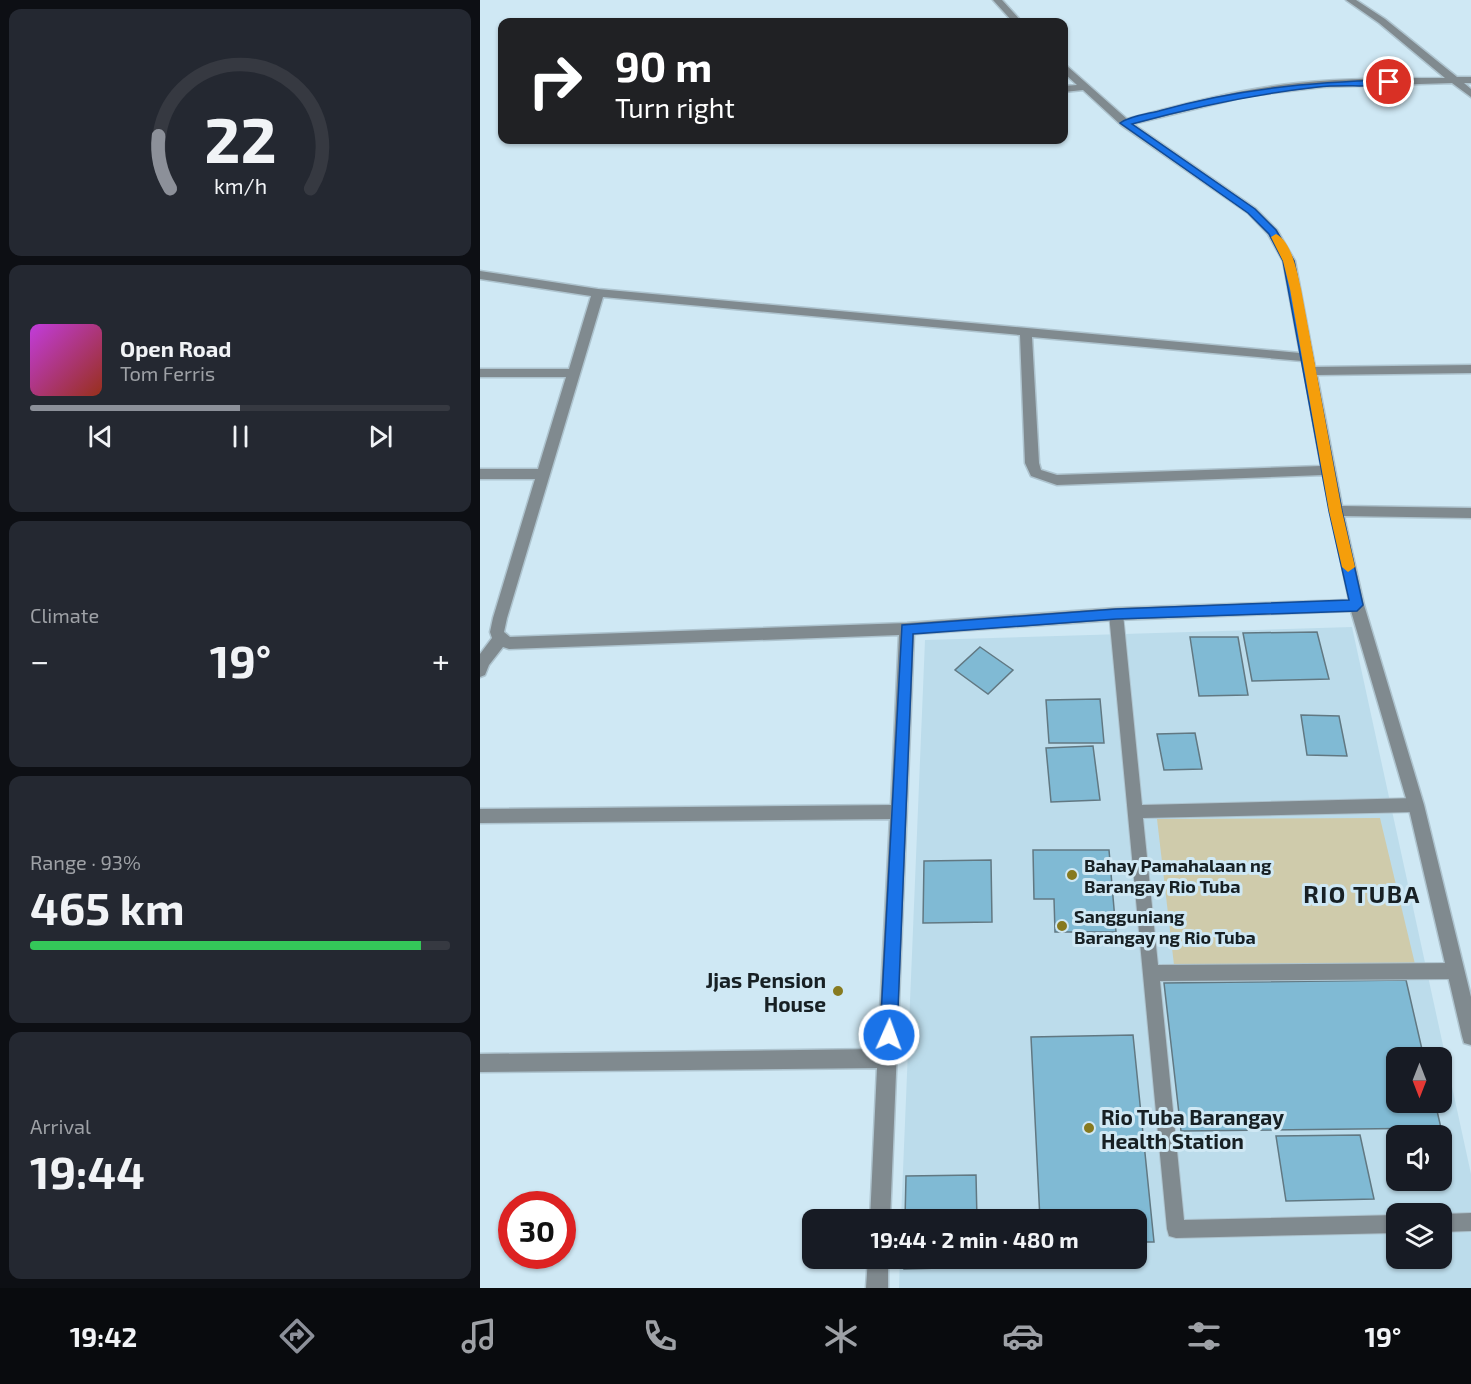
<!DOCTYPE html>
<html lang="en">
<head>
<meta charset="utf-8">
<style>
	body { margin:0; font-family:"Exo 2",sans-serif; background:#242831; color:#f1f3f6; height:100vh; display:flex; flex-direction:column; font-size:22px; white-space:nowrap }
	* { box-sizing:border-box; margin:0 }
	p { font-size:20px; color:#9ea1a6 }
	.icon { flex:none; width:33px; height:33px; fill:none; stroke:currentColor; stroke-width:2; stroke-linecap:round; stroke-linejoin:round }
	.map { position:relative; flex:1; overflow:hidden }
	.details { display:flex; flex-direction:column; gap:9px; padding:9px; background:#0d0f14; width:480px }
	.details>* { flex:none }
	.banner { position:absolute; left:18px; top:18px; width:570px; height:126px; border-radius:12px; box-shadow:0 2px 4px #0004; background:#202124; color:#fff; overflow:hidden }
	.needle { width:39px; rotate:180deg }
	.tools { position:absolute; left:906px; top:1047px; display:grid; gap:12px }
	.tools a { display:grid; place-items:center; width:66px; height:66px; border-radius:12px; background:#171b24; box-shadow:0 2px 4px #0004; font-size:30px }
	.speed { position:absolute; left:18px; top:1191px; display:flex; gap:12px; font-size:30px; font-weight:700; text-align:center }
	.speed>* { display:grid; place-content:center; width:78px; height:78px; border-radius:50%; background:#171b24; box-shadow:0 2px 4px #0004; line-height:1 }
	.speed .limit { border:9px solid #d22; background:#fff; color:#111 }
	.pin { position:absolute; display:grid; place-items:center; width:51px; height:51px; color:#fff; margin:-26px; border:3px solid #fff; border-radius:50%; box-shadow:0 2px 6px #0007 }
	.me { position:absolute; width:66px; margin:-33px; rotate:2deg; stroke-linejoin:round; filter:drop-shadow(0 0 4px #0008) }
	.turn { display:flex; align-items:center; gap:21px; height:126px; padding:0 18px; font-size:27px }
	.turn .icon { width:78px; height:78px; stroke-width:2.5 }
	.turn b { display:block; font-size:42px; line-height:51px }
	.big { font-size:45px; font-weight:700; line-height:1.1 }
	.details .card { flex:1; display:flex; flex-direction:column; justify-content:center; gap:9px; min-width:0; padding:0 21px; border-radius:12px; background:#242831 }
	.details .dial { align-items:center; gap:0 }
	.dial svg { height:156px; overflow:visible; fill:none; stroke:#363941; stroke-width:7; stroke-linecap:round; text-anchor:middle }
	.dial text { fill:#f1f3f6; stroke:none }
	.song { display:flex; align-items:center; gap:18px }
	.cover { width:72px; height:72px; border-radius:9px; background:linear-gradient(135deg,hsl(290 70% 55%),hsl(10 70% 35%)) }
	.played { height:6px; border-radius:3px; background:linear-gradient(90deg,#8c9099 50%,#363941 50%) }
	.keys { display:flex; justify-content:space-around; direction:ltr }
	.heat { display:flex; justify-content:space-between; align-items:center; font-size:33px; direction:ltr }
	.charge { height:9px; border-radius:4px; background:linear-gradient(90deg,#34c759 93%,#363941 0) }
	.trip { position:absolute; left:322px; top:1209px; width:345px; height:60px; border-radius:12px; background:#171b24; box-shadow:0 2px 4px #0004; font-weight:700; line-height:60px; text-align:center }
	.dock { display:flex; height:96px; justify-content:space-around; align-items:center; background:#090b0e; color:#9ea1a6 }
	.dock .icon { width:42px; height:42px }
	.dock .current { color:#8c9099 }
	.dock b { font-size:27px; color:#f1f3f6 }
	main { display:flex; flex:1; min-height:0 }
	.map>svg:first-child { display:block }
	.built { fill:#bcdceb; fill-rule:evenodd }
	.green { fill:#cfcbab }
	.building { fill:#80bad4; stroke:#617882; stroke-width:1.5 }
	.lines { fill:none; stroke-linecap:round; stroke-linejoin:round }
	.lane-casing { stroke:#aec4cf; stroke-width:2 }
	.street-casing { stroke:#aec4cf; stroke-width:3 }
	.lane { fill:#808a8f; fill-rule:evenodd }
	.street { fill:#808a8f; fill-rule:evenodd }
	.route { fill:#1a73e8; stroke:#114b97; stroke-width:1.5 }
	.slow { fill:#f59e0b }
	.poi-dot { fill:#877a1f; stroke:#cfe8f4; stroke-width:2 }
	.labels { text-anchor:middle; dominant-baseline:central; stroke-width:6; stroke-linejoin:round; paint-order:stroke }
	.poi-label { font-size:18px; font-weight:bold; fill:#172024; stroke:#cfe8f4; text-anchor:start }
	.near-poi-label { font-size:21px; font-weight:bold; fill:#172024; stroke:#cfe8f4; text-anchor:end }
	.district-label { font-size:24px; font-weight:bold; letter-spacing:1.5px; fill:#172024; stroke:#cfe8f4 }
</style>
</head>
<body>
<main>
<section class="details">
<div class="card dial"><svg viewBox="0 0 100 80">
<path d="M14 69A42 42 0 1 1 86 69"/>
<path d="M14 69A42 42 0 0 1 8 42" stroke="#8c9099"/>
<text x="50" y="56" font-size="32" font-weight="700">22</text>
<text x="50" y="72" font-size="11">km/h</text>
</svg></div>
<div class="card">
<div class="song"><i class="cover"></i><div><b>Open Road</b><p>Tom Ferris</p></div></div>
<div class="played"></div>
<div class="keys"><svg class="icon" aria-label="previous" viewBox="0 0 24 24"><path d="M18 5L8 12l10 7zM5 5v14"/></svg><svg class="icon" aria-label="pause" viewBox="0 0 24 24"><path d="M8 5v14M16 5v14"/></svg><svg class="icon" aria-label="next" viewBox="0 0 24 24"><path d="M6 5l10 7-10 7zM19 5v14"/></svg></div>
</div>
<div class="card"><p>Climate</p>
<div class="heat"><a>−</a><b class="big">19°</b><a>+</a></div>
</div>
<div class="card"><p>Range · 93%</p><b class="big">465 km</b><div class="charge"></div></div>
<div class="card"><p>Arrival</p><b class="big">19:44</b></div>
</section>
<div class="map">
<svg width="991" height="1288" viewBox="0 0 991 1288">
	<rect width="100%" height="100%" fill="#cfe8f4"/>
	<path class="built" d="M872,627L991,1174V1288H419L420,1259L657,1258V1220L421,1219L445,640ZM916,1058H962V1102H916ZM916,1136H962V1180H916ZM916,1214H962V1258H916Z"/>
	<path class="green" d="M900,818L935,964L694,965L677,819Z"/>
	<path class="building" d="M837,632L849,679L772,681L763,633Z
		M710,637H758L768,695L719,696Z
		M500,647L533,670L508,694L475,670Z
		M620,699L624,743H569L566,700Z
		M821,715L859,716L867,756L827,755Z
		M715,733L722,769L684,770L677,734Z
		M613,746L620,800L571,802L566,748Z
		M553,850H629L636,932H575L574,899H554Z
		M511,860L512,922L443,923L444,861Z
		M926,980L944,1058H916V1102H955L961,1128L701,1131L684,983Z
		M653,1035L674,1242H657V1220H560L551,1037Z
		M880,1135L894,1199L806,1201L796,1136Z
		M496,1175L497,1220H425L426,1176Z
		M424,1258H498V1267L424,1269Z"/>
	<g class="lines">
		<defs>
			<path id="lane" d="M636,609L641,610L643,614L662,805L936,798L941,800L943,805L941,810L936,812L663,818L678,965L975,963L981,965L983,971L981,977L975,979L680,981L704,1220L916,1215V1233L696,1238L689,1236L687,1229L629,614L631,610Z
				M991,1213V1231L962,1232V1214Z"/>
			<path id="street" d="M513,0H522L542,22H533Z
				M866,0H876L905,19L977,77H991V83H984L991,89V97L972,83L843,87L768,96L653,124L776,209L797,230L815,261L835,367L991,365V373L837,375L862,506L991,508V518L864,516L884,605L944,805L991,997V1045L984,1043L982,1036L928,805L871,611L636,620L434,634L410,1220H390L397,1068L0,1072V1054L398,1049L410,819L0,823V809L411,805L419,635L29,649L23,647L9,665L5,675L0,677V654L12,638L10,632L13,618L55,479H0V469H58L86,377H0V369H89L111,296L0,279V271L118,289L820,353L803,261L788,234L768,213L641,125L603,90L584,92V86L597,85L584,73V65L587,66L647,119C703,104 760,89 818,83C867,78 916,78 965,78L899,23ZM123,297L540,335L545,463L551,476L577,485L843,475L869,600L636,608L427,623L30,637L24,632L27,618ZM552,337L822,361L841,466L577,475L561,470L559,463Z
				M388,1258H408V1288H386Z"/>
		</defs>
		<use href="#lane" class="lane-casing"/>
		<use href="#street" class="street-casing"/>
		<use href="#lane" class="lane"/>
		<use href="#street" class="street"/>
	</g>
	<path class="route" d="M909,80L914,82L913,84C888,88 863,84 838,87C775,94 714,107 652,124L775,209L796,230L814,261L862,511L883,605L877,611L636,619L433,634L417,1035L415,1041L409,1044L403,1041L400,1035L422,625L636,609L869,600L849,511L803,261L789,234L768,213L640,123C650,116 667,114 679,111C755,89 831,82 909,80Z"/>
	<path class="slow" d="M796,234C812,242 817,272 821,289L862,511L875,567L868,572L862,567L849,511L810,289L803,261L791,237Z"/>
	<g class="poi-dot">
		<circle cx="592" cy="875" r="6"/>
		<circle cx="582" cy="926" r="6"/>
		<circle cx="358" cy="991" r="6"/>
		<circle cx="609" cy="1128" r="6"/>
	</g>
	<g class="labels">
		<g class="poi-label">
			<text x="604" y="865">Bahay Pamahalaan ng<tspan x="604" dy="21">Barangay Rio Tuba</tspan></text>
			<text x="594" y="916">Sangguniang<tspan x="594" dy="21">Barangay ng Rio Tuba</tspan></text>
		</g>
		<g class="near-poi-label">
			<text x="346" y="979">Jjas Pension<tspan x="346" dy="24">House</tspan></text>
			<text x="621" y="1116" text-anchor="start">Rio Tuba Barangay<tspan x="621" dy="24">Health Station</tspan></text>
		</g>
		<g class="district-label">
			<text x="882" y="893">RIO TUBA</text>
		</g>
	</g>
</svg>
<div class="tools">
<a><svg class="needle" viewBox="-14 -14 28 28"><path d="M0-13l5 13h-10z" fill="#e53935"/><path d="M0 13l5-13h-10z" fill="#9ea1a6"/></svg></a>
<a><svg class="icon" aria-label="sound" viewBox="0 0 24 24"><path d="M4 9h4l5-4v14l-5-4H4zM17 9q2 3 0 6"/></svg></a>
<a><svg class="icon" aria-label="layers" viewBox="0 0 24 24"><path d="M12 4l9 5-9 5-9-5zM3 14l9 5 9-5"/></svg></a>
</div>
<div class="speed"><div class="limit">30</div></div>
<div class="pin" style="left:909px;top:82px;background:#d93025"><svg class="icon" aria-label="arrive" viewBox="0 0 24 24"><path d="M6 21V4h12l-3 4 3 4H6"/></svg></div>
<svg class="me" style="left:409px;top:1035px" viewBox="-20 -20 40 40"><circle r="17" fill="#1a73e8" stroke="#fff" stroke-width="3"/><path d="M0-11L8 9 0 5-8 9z" fill="#fff"/></svg>
<div class="trip">19:44 · 2 min · 480 m</div>
<div class="banner">
<div class="turn"><svg class="icon" aria-label="right" viewBox="0 0 24 24"><path d="M7 20v-9h11M14 6l5 5-5 5"/></svg><div><b>90 m</b>Turn right</div></div>
</div>
</div>
</main>
<nav class="dock">
<b>19:42</b>
<svg class="icon current" aria-label="directions" viewBox="0 0 24 24"><path d="M12 3l9 9-9 9-9-9zM9 14v-3h6M13 9l2 2-2 2"/></svg>
<svg class="icon" aria-label="music" viewBox="0 0 24 24"><path d="M9 18V5l10-2v13"/><circle cx="6" cy="18" r="3"/><circle cx="16" cy="16" r="3"/></svg>
<svg class="icon" aria-label="phone" viewBox="0 0 24 24"><path d="M5 4h4l2 5-3 2q2 4 5 5l2-3 5 2v4C11 20 4 13 5 4z"/></svg>
<svg class="icon" aria-label="climate" viewBox="0 0 24 24"><path d="M12 3v18M4 7l16 10M4 17L20 7"/></svg>
<svg class="icon" aria-label="car" viewBox="0 0 24 24"><path d="M5 17H2v-5l4-1 3-4h7l3 4 3 1v5h-3M9 17h6M6 11h13"/><circle cx="7" cy="17" r="2"/><circle cx="17" cy="17" r="2"/></svg>
<svg class="icon" aria-label="filters" viewBox="0 0 24 24"><path d="M4 7h16M4 17h16"/><circle cx="9" cy="7" r="2"/><circle cx="15" cy="17" r="2"/></svg>
<b>19°</b>
</nav>
</body>
</html>
